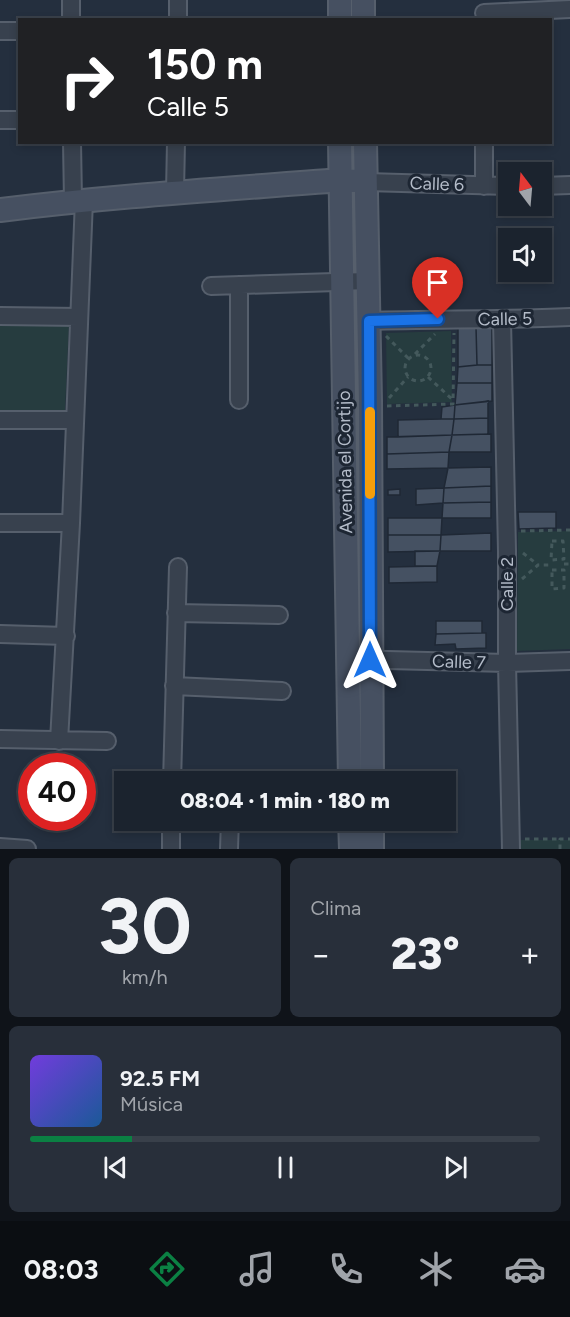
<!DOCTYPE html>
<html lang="es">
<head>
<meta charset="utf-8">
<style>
	body { margin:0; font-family:Figtree,sans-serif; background:#282f3a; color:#f1f3f6; height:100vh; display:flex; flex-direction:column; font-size:22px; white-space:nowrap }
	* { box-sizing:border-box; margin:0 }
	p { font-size:20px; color:#a0a4aa }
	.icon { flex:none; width:33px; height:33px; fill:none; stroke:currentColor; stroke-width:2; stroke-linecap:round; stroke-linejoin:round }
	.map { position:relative; height:849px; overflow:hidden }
	.sheet { display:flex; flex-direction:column; gap:9px; padding:9px; background:#0f1319; flex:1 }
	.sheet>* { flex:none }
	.guide { position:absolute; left:18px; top:18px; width:534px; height:126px; border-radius:0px; box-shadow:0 3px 9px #0003,0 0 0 2px #39404a; background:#202124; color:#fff; overflow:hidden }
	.needle { width:39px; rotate:344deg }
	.buttons { position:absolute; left:498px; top:162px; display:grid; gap:12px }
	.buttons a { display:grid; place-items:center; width:54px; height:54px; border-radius:0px; background:#1b232e; box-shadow:0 3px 9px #0003,0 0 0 2px #39404a; font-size:30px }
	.speed { position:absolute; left:18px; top:753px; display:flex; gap:12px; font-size:30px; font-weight:700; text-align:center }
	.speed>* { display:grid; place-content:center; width:78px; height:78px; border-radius:50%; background:#1b232e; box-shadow:0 3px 9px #0003,0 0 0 2px #39404a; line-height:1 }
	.speed .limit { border:9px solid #d22; background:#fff; color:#111 }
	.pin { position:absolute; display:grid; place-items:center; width:51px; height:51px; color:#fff; margin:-62px -26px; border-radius:50% 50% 50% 0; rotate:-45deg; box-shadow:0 0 6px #0007 }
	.pin .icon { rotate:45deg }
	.me { position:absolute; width:66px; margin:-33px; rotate:0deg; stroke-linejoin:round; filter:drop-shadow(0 0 4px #0008) }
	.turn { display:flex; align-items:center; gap:21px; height:126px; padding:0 30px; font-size:27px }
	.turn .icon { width:78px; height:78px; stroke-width:2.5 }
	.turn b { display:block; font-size:42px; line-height:51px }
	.big { font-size:45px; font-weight:800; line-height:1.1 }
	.sheet .tile { flex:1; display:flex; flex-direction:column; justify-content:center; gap:9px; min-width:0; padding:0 21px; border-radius:9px; background:#282f3a }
	.sheet .dial { align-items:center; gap:0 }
	.dial b { font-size:78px; line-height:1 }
	.song { display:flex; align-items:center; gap:18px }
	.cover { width:72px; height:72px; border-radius:9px; background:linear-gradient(135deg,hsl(260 70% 55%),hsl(210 70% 35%)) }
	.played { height:6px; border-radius:3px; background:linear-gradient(90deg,#0b8043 20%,#39404a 20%) }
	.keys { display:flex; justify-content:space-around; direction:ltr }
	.heat { display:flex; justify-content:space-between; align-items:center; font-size:33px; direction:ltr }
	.sheet .tiles { flex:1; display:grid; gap:9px; grid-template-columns:1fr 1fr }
	.tile:last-child { grid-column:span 2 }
	.trip { position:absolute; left:114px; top:771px; width:342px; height:60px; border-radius:0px; background:#1b232e; box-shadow:0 3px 9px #0003,0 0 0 2px #39404a; font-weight:800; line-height:60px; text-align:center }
	.dock { display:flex; height:96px; justify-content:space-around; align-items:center; background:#0b0e12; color:#a0a4aa }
	.dock .icon { width:42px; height:42px }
	.dock .on { color:#0b8043 }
	.dock b { font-size:27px; color:#f1f3f6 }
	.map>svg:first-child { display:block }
	.green { fill:#263c3f }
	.building { fill:#455162; stroke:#1f2835; stroke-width:1.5 }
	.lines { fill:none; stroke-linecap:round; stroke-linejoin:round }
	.street-casing { stroke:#565f6c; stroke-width:20 }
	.secondary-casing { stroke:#565f6c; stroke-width:26 }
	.path { stroke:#44595c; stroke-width:3; stroke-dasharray:4.5 4.5; stroke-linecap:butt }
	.street { stroke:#38414e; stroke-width:16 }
	.secondary { stroke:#465061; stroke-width:22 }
	.route-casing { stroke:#114b97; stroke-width:15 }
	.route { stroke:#1a73e8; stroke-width:10 }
	.slow { stroke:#f59e0b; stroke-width:10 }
	.labels { text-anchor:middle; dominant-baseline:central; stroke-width:6; stroke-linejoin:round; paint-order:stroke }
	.street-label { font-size:18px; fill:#b4bcc9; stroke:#1d2633 }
</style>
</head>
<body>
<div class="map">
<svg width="570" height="849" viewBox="0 0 570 849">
	<rect width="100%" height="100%" fill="#242f3e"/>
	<path class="green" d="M0,324H69L65,410H0Z
		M451,331L452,402L387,404L386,333Z
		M570,531V649L517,651L518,532Z
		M520,840H570V849H520Z"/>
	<path class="building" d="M476,327L477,365L458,367V328Z
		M476,327H492V365H477Z
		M477,365H492V383H457L458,367Z
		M457,383H492V401L455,405Z
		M488,401V418L454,419L455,405Z
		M455,405L454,419H441L442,407Z
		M488,418V434L452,435L454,419Z
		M441,419H454L452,435L398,437V420Z
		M491,434V452H449L452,435Z
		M452,435L449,452L387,454V437Z
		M449,452L448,468L387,469V454Z
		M491,467V486L444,488L448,468Z
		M491,486V502L443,503L444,488Z
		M444,488L443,503L416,505V489Z
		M400,489V495H388V490Z
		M491,502V518H442L443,503Z
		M518,512H556V528L519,529Z
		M388,518H442L441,535H388Z
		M491,533V551H440L441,535Z
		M388,535H441L440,551L388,552Z
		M415,551H440L437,566H415Z
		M437,566V582L389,583V567Z
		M436,621H482V633L436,634Z
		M482,633H486V648L456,649L455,644L435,645L436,634Z"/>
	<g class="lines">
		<defs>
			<path id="street" d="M484,13L570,9
				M71,20V0
				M178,20V0
				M0,31H20
				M0,120H20
				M72,142L73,201
				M366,182L508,186
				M484,186V142
				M542,186L570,185
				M175,192L176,142
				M239,285V400
				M211,286L367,281
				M0,316L79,317
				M502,320L507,551V663L511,849
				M369,321C436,319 503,320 570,317
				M0,420H75
				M0,523H71
				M176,613L279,615
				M0,634L66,636
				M348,659L507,663L570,661
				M174,686L282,691
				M0,739L107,741
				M59,741L71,523L84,200
				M172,782L178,567
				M0,847L27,849
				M171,849V820
				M229,849L230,820"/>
			<path id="secondary" d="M340,0V20
				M363,0V20
				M340,142L350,782
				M365,142L370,401L372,782
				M0,210C113,196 227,189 340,180L356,181
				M350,820L351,849
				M372,820V849"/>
		</defs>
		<use href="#street" class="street-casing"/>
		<use href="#secondary" class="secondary-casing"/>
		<path class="path" d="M386,336L408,358
			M415,354L435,334
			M405 368a13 13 0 1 1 26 0a13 13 0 1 1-26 0Z
			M428,377L453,400
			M389,398L408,377
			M387,406L453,404L454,333
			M521,531L570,530
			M552,541H563L564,559L551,560Z
			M523,553L538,565
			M564,564H570
			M552,570H564V588L552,589Z
			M522,579L538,565H552
			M525,839H560
			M560,849V839H570"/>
		<use href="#street" class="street"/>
		<use href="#secondary" class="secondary"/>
	</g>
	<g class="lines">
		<defs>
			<path id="route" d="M370,660L369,321L438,319"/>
		</defs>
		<use href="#route" class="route-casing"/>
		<use href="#route" class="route"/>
		<path class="slow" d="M370,412V494"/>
	</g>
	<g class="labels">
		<g class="street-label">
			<text transform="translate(437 184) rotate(2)">Calle 6</text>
			<text transform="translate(505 319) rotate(-1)">Calle 5</text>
			<text transform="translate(345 462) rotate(-91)">Avenida el Cortijo</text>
			<text transform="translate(507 584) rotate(-90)">Calle 2</text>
			<text transform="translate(459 662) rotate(2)">Calle 7</text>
		</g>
	</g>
</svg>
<div class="buttons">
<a><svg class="needle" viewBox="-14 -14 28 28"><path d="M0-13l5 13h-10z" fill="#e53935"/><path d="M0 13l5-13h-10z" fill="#a0a4aa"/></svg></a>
<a><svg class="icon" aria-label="sound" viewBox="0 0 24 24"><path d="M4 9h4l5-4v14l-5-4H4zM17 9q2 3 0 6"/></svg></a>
</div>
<div class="speed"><div class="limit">40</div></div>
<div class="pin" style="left:438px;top:319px;background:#d93025"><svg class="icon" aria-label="arrive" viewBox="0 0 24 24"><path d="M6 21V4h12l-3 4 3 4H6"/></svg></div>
<svg class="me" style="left:370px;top:660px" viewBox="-20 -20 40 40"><path d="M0-17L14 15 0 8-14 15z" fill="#1a73e8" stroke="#fff" stroke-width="4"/></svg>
<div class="trip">08:04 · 1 min · 180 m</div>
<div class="guide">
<div class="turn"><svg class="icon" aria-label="right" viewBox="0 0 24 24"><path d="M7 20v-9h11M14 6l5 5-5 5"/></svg><div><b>150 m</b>Calle 5</div></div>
</div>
</div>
<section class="sheet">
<div class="tiles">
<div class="tile dial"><b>30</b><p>km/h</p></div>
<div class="tile"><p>Clima</p>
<div class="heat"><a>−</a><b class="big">23°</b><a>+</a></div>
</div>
<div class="tile">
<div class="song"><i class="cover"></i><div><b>92.5 FM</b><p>Música</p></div></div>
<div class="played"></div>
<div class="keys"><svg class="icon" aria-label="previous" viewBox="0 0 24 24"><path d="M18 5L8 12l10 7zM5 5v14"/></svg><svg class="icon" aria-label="pause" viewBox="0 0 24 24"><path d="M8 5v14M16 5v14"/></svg><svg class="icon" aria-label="next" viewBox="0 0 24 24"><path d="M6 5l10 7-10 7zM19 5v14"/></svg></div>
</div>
</div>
</section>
<nav class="dock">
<b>08:03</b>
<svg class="icon on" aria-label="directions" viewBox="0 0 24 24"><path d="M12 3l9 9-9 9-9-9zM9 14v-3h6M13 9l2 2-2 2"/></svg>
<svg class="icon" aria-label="music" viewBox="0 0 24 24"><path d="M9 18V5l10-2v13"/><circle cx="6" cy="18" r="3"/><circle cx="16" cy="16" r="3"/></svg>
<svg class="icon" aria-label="phone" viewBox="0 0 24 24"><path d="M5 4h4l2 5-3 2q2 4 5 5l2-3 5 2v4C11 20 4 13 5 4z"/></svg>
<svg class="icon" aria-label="climate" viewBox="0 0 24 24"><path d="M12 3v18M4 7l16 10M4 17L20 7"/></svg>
<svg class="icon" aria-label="car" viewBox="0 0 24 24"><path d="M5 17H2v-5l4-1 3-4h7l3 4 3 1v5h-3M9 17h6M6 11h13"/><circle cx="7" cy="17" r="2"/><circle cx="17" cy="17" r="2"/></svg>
</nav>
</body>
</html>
